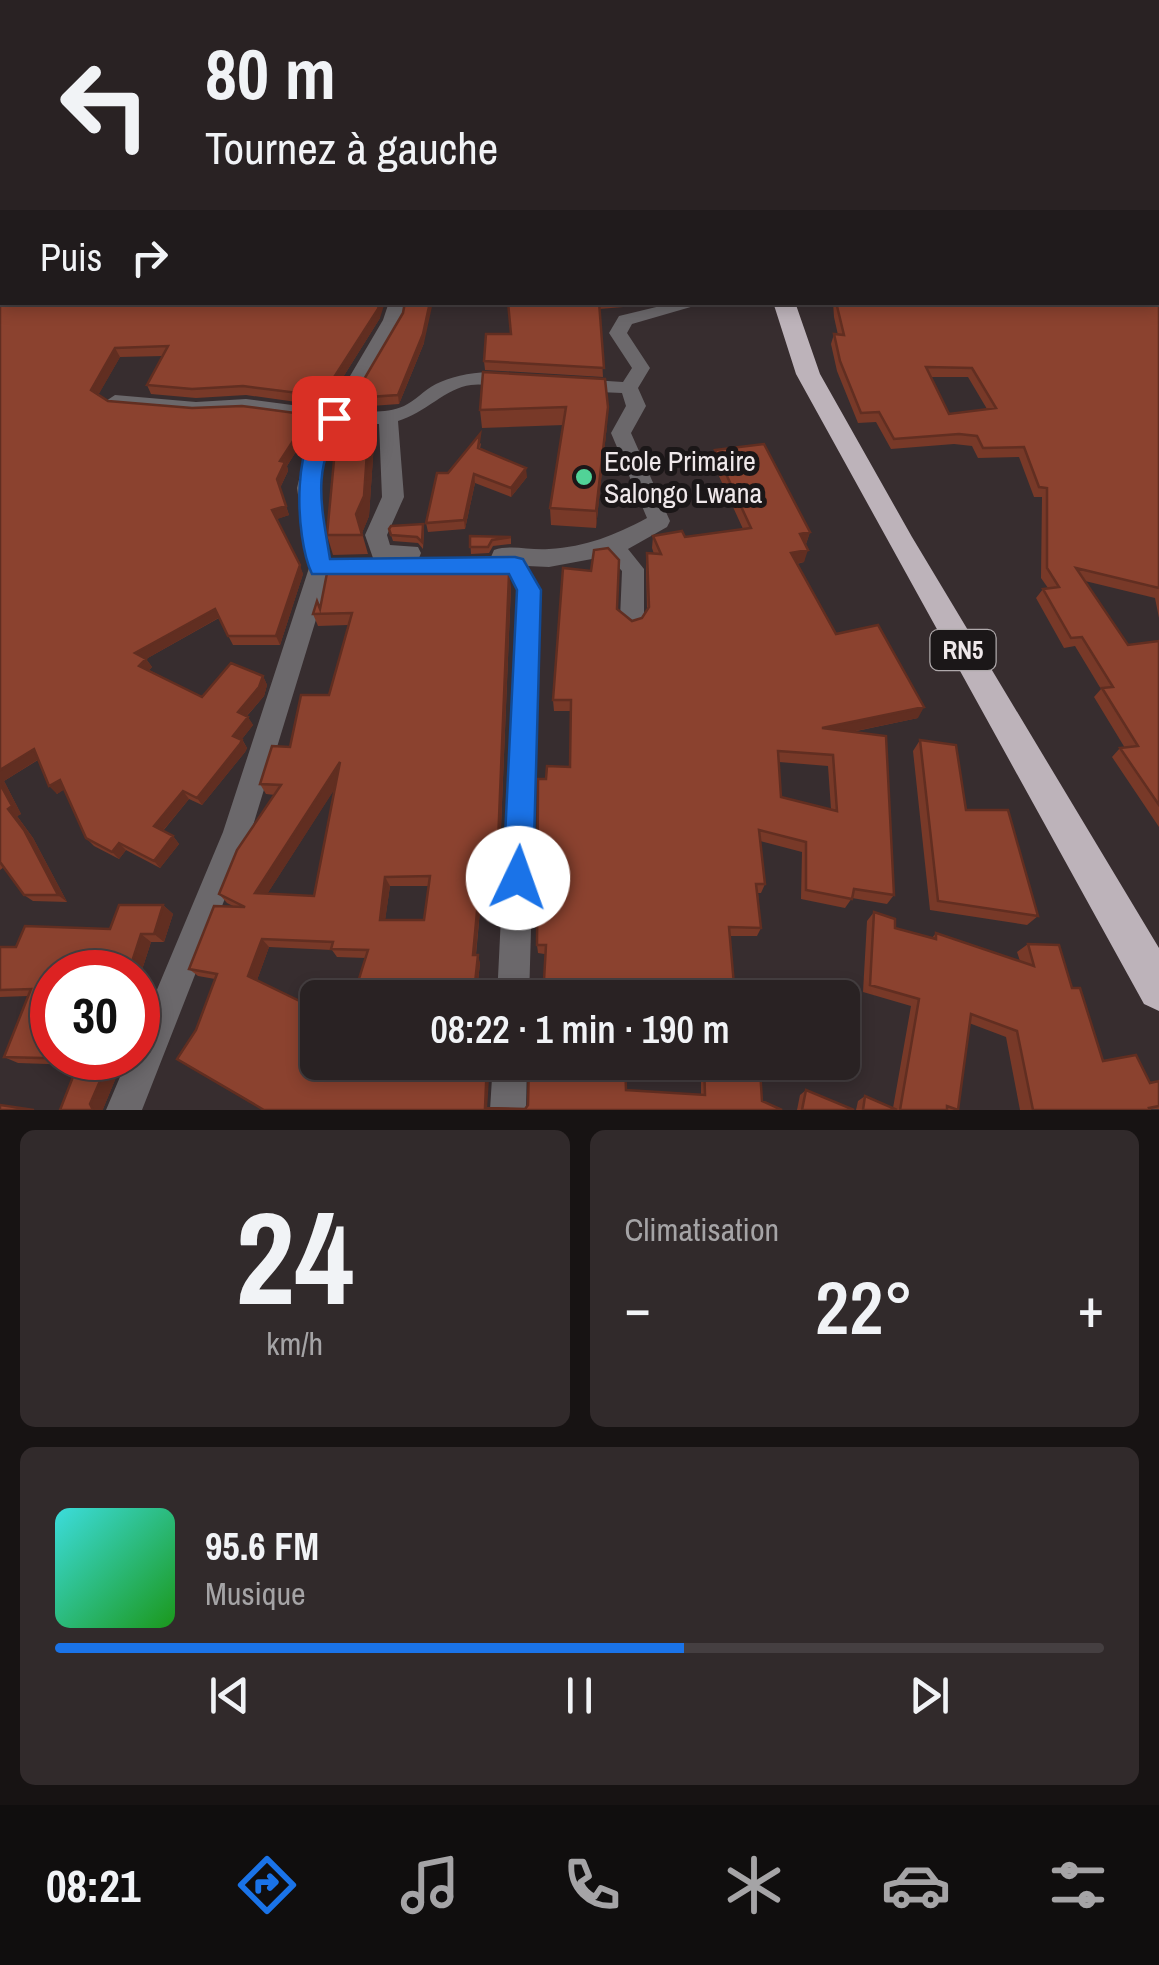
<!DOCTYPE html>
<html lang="fr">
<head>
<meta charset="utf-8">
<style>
	body { margin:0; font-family:"Archivo Narrow",sans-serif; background:#312a2b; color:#f1f3f6; height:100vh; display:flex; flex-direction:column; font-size:38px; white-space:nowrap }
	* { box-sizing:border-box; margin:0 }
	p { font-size:32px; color:#a5a4a6 }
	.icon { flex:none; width:55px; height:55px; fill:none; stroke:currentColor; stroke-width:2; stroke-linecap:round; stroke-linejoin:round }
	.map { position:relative; height:1110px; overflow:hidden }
	.panel { display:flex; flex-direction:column; gap:20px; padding:20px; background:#171313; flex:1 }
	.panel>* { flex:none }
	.banner { position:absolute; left:0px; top:0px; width:1160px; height:305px; box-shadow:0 5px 15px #0003,0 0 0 2px #453f41; background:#292223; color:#f1f3f6; overflow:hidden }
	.speed { position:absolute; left:30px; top:950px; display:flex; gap:20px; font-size:50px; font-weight:700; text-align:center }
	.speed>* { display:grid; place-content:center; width:130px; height:130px; border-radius:50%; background:#292223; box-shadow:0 5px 15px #0003,0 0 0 2px #453f41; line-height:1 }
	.speed .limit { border:15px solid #d22; background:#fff; color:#111 }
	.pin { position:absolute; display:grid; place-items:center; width:85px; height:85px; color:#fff; margin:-42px; border-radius:20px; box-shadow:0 5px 15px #0006 }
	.me { position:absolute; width:110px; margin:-55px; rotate:3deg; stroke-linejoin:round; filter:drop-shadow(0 0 8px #0008) }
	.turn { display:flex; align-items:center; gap:35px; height:210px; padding:0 40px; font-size:45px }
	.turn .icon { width:130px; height:130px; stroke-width:2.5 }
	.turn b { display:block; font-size:70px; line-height:85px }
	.then { display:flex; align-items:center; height:95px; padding:0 40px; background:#0003; gap:20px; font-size:38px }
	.big { font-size:75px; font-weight:600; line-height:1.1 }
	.panel .tile { flex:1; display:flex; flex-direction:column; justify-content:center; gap:15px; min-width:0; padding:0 35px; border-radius:15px; background:#312a2b }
	.panel .dial { align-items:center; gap:0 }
	.dial b { font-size:130px; line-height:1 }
	.song { display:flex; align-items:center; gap:30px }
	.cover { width:120px; height:120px; border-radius:15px; background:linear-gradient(135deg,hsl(180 70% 55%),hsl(120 70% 35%)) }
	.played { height:10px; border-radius:5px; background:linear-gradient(90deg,#1a73e8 60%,#453f41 60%) }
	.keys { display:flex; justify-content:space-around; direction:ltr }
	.heat { display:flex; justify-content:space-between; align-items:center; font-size:55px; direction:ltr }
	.panel .tiles { flex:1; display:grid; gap:20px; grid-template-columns:1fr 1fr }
	.tile:last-child { grid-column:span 2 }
	.trip { position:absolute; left:300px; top:980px; width:560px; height:100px; border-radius:15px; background:#292223; box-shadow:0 5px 15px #0003,0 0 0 2px #453f41; font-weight:600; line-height:100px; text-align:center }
	.tab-bar { display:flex; height:160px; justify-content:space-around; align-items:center; background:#100e0e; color:#a5a4a6 }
	.tab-bar .icon { width:70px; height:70px }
	.tab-bar .current { color:#1a73e8 }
	.tab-bar b { font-size:45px; color:#f1f3f6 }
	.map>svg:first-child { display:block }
	.green { fill:#5e401e }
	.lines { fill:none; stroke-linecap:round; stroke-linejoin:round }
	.lane { stroke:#6b686b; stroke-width:5 }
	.street { fill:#6b686b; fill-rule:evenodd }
	.highway { fill:#bdb3ba; fill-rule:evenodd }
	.wall { fill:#783928; fill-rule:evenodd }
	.shaded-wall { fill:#612e21 }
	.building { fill:#8b422f; stroke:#612e21; stroke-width:2.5; fill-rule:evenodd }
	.route { fill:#1a73e8; stroke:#114b97; stroke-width:2.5 }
	.poi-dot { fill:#51d397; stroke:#1b1718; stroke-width:4 }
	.labels { text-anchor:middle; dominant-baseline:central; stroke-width:10; stroke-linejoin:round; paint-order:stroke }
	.shield { fill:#1b1718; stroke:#afa9ab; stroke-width:2.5 }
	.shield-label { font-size:25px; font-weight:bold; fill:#efe8ea }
	.poi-label { font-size:28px; fill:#efe8ea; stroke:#1b1718; text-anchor:start }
</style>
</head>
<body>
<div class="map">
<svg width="1159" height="1110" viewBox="0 0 1159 1110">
	<rect width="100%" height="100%" fill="#372d2f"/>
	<path class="green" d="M873,0H1159V152L1158,2Z"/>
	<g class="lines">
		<path class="lane" d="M814,2L828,1"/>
		<path class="street" d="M1129,0H1142L1143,2H1131Z
			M1158,13H1159V21H1158Z
			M389,302H405L401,320L349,411C368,411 386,414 404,406C415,401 424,390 436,384C457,374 500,365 518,381C505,392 488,382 471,385C446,388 425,413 398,421L404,497L387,535L390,545L418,547L421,553L419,558L491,557L494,550C512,544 531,551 549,549C586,547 615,535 647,518L611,433L626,406L622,393L576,391L567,385L576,379L623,382L632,368L609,333L619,316L677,302H708L632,324L627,333L650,368L638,388L646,406L631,433L670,521L667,527L628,549L644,569V619L640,626L632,629L624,626L620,619L622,571L608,556L549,567L527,566L541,590L529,998H497L517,590L508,574L329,577L251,832L142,1110H106L128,1058H138V1035L223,832L309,568L297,488L309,439L322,422L246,411L196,414L115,407L106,401L115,395L196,402L246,399L330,410L383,320ZM340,423L379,424L382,497L365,535L373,558L330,559C321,511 310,466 340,423Z
			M493,1062H527L526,1110H490Z"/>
		<path class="highway" d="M445,0H462L464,2H446Z
			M773,302H795L820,374L912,537L1159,948V1011L1144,1004L796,374Z"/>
	</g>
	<path class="wall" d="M0,0L2,2V302L380,318L325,406L246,395L196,398L151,394L147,385L163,356L120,357L98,395L108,401L313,424L287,466L288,471L280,488L289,515L276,519L303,574L280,645H233L219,618L146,659L152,667L149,670L202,697L263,676L267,685L264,696L247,716L253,725L242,739L247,748L245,752L202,805L189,799L163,831L173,836L179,844L160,868L126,850L119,859L94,846L86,838L64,789L57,794L38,760L4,781L21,814L17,816L33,838L67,902L33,901L24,895L4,867L0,870Z
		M1159,156V618L1155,598L1085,581L1128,645L1159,641V827L1112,757L1120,748H1125L1094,697L1101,689L1075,646L1064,648L1036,598L1043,589L1048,588L1041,578L1042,497H1034L1019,457L978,458L972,446L954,444L891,449L876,422L858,423L837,371L831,344L834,334L838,335L834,317L833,302H1158ZM931,377H968L987,409L949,414Z
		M508,302H648V305L599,309L603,377L485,370L484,361L511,334Z
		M403,313L424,343L399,404L357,407L370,408L375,428L369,516L362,533L368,554L333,555L327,535L355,407L353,398Z
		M483,372L607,424L596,528L551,525L550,508L564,425L482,428L480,410Z
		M481,443L480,449L527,477L511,497L475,483L465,529L428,532L426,523L448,473Z
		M715,450L810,532L806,544L804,562L797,564L836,634L918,718L852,732L894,895L887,904L852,898L845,908L801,899L802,852L760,841L765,884L761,893H758L761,928L757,936H730L734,985L538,953L537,945L546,779L570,767L571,711H554L553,700L617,609L632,621L642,618L647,610L646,565L647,553L654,554L652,548L653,536L685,537L743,529L713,463ZM779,762L828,766L831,809L781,797Z
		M423,524L424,531L423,549L418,543L393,541L389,529Z
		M470,536L511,537V544L493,546L489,553L471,554Z
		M511,586L499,876L483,878L476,955L480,963L477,991L466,990L366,958L337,957L332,950L269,947L257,980L487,1108L525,1109L626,1090L701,1094V1062H743L762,1101L782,1110H264L196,1030L215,979L198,976L189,969L235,907L227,903L219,894L275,795L266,794L260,784L290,747L329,695L348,625L318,626L313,614L320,609ZM335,788L314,896L267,894L294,852ZM390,886H429L424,920H385Z
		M920,740L1038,916L1027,925L930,910L913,751Z
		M163,905L173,914L164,942H151L140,976H138V972H52L124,1058L103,1109L60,1110L77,1065L18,1063L4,1057L28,996L0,997V947H16L110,929Z
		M874,912L895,928L932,938L936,933L1020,961L1017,952L1028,944L1072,988L1103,1061L1150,1083L1159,1081V1109L1020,1110L1006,1037L969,1023L958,1110H856L858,1101L865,1096L893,1108L911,1006L863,992L867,921Z
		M804,991L853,999L856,1064L849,1069L813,1062H842V998H799Z
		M806,1090L854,1110H797L800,1095Z"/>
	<path class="shaded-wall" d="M380,302H385L380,318L325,406L322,396Z
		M430,302H433L424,343L399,404L398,395Z
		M115,348L120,357L96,399L91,390Z
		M608,407L607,424L596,528V511Z
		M370,408L375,428L369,516L362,533L356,514Z
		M310,415L313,424L287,466L288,471L280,488L289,515L275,520L272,510L280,461Z
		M526,468L527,477L511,497V488Z
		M474,474L475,483L465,529L464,520Z
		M810,532L806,544L800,534Z
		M808,550L804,562L787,565L791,553Z
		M300,565L303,574L280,645L276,636Z
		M509,574L511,586L499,876L497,867Z
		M215,609L220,617L146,659L152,667L145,674L139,666L135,653Z
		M263,676L267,685L264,696L243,720L238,712Z
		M924,707L918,718L817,739L822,728Z
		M248,717L253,725L238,744L233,736Z
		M242,740L247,748L245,752L202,805L197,798Z
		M34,749L42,757L4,781L21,814L17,816L33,838L67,902L58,895L8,809L0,784V770Z
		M340,762L345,773L262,902L255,893Z
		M60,780L67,788L57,794L49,786Z
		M183,791L189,799L160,834L154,826Z
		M173,836L179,844L160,868L154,861Z
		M119,843L126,850L119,859L112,852Z
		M481,868L483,878L475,963L473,955Z
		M385,877L390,886L384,928L380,920Z
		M163,905L173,914L164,942L154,934Z
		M141,934L151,942L140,976L130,968Z
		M262,939L269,947L256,983L248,976Z
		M478,955L480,963L477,991L475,983Z
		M110,1058H124L103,1109V1110H93L90,1104Z
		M487,1062H490L487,1110L485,1108Z"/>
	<path class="building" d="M0,0H448L454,2H2V302H380L378,309L322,396L243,386L192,389L147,385L168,346L115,348L91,390L108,401L192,408L242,406L310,415L280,461L285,462L277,479L286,506L272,510L300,565L276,636H228L215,609L135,653L146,659L139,666L202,697L231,663L263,676L259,687L238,712L248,717L233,736L242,740L240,744L197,798L183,791L154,826L173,836L154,861L119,843L112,852L86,838L60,780L49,786L34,749L0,770Z
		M521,0H612L614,1L617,0H795L800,2H507Z
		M1158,156H1159V588L1076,568L1128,645L1159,641V805L1120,748L1138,746L1102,688L1113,687L1082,637L1071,638L1043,589L1059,587L1047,568V488L1039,487L1024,447L983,448L977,436L959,434L894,439L879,412L861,413L840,361L834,334L844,335L836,302H1158ZM926,367L972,368L996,408L949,414Z
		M405,302H430L423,334L398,395L353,398L403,313Z
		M508,302H599L604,368L484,361L486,334H511Z
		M483,372L605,379L608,407L596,511L550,508L566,407L480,410Z
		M339,407L370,408L364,496L356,514L362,535H327Z
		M480,434L478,448L526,468L511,488L474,474L464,520L426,523L437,473H448Z
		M764,444L810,532L800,534L808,550L791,553L836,634L878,625L924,707L822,728L886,736L894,895L854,889L852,899L806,890V842L759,830L765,884H756L761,928L729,927L734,985L778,989L779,998H543L546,945H537L538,779H546L547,766L570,767L571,700H553L563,568L591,571L594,550L608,548L619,560L617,609L632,621L642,618L649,607L647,553L661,554L653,536L682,531L685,537L751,528L715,450ZM778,751L833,755L837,811L781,797Z
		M423,524L422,542L417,537L391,535L389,529L391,526Z
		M470,536L511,537L492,540L488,547H470Z
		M505,566L509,574L497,867L481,868L473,955H478L475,983H464L462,998H353L368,950L331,949L333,942L262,939L248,976L318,1010V1062H487L485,1108L525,1109L528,1105L529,1062H625L626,1090L705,1095L704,1062H743L760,1070L762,1101L782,1110H264L177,1059L196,1030L217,974L189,969L214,906L245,907L219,894L237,850L281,785L260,784L272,746L290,747L301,695H329L352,613L313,614L317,601L320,609L328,568ZM340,762L314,896L255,893ZM430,876L424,920H380L385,877Z
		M920,740L956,745L966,810H1008L1038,916L938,901Z
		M0,784L12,806L8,809L24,830L58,895H24L0,862Z
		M119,905H163L154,934H141L130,968H110L109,972H52V1058H110L90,1104L93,1110H60L80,1059L4,1057L31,989L0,990V947H16L25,926L110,929Z
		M874,912L895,919V928L936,939V933L1034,966L1028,944L1059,945L1072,988H1080L1103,1061L1136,1055L1150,1083L1159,1081V1106L1149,1108L1150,1110H1033L1017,1031L971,1014L958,1110L947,1106V1110H900L919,999L870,985Z
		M804,991L853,999L856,1064L842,1061V998H804Z
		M806,1090L854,1110H802Z
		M865,1096L897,1110H863Z
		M0,1105L34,1110H0Z"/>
	<path class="route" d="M334,411L344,418C311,468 321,503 330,559L515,557L523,559L541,590L533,878L529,889L518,894L508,889L503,878L517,590L509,574H312C295,539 289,427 334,411Z"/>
	<circle class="poi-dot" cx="584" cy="477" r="10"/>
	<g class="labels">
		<rect class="shield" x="930.5" y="630" width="65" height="40" rx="8"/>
		<g class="shield-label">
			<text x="963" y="650">RN5</text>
		</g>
		<g class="poi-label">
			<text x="604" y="461">Ecole Primaire<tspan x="604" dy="32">Salongo Lwana</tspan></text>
		</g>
	</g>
</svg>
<div class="speed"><div class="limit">30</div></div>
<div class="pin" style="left:334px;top:418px;background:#d93025"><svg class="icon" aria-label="arrive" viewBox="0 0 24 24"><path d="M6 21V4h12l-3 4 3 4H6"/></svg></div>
<svg class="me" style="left:518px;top:878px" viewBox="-20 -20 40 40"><circle r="19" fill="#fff"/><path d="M0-13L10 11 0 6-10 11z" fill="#1a73e8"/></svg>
<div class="trip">08:22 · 1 min · 190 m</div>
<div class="banner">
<div class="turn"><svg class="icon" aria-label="left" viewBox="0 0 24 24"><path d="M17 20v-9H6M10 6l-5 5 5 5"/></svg><div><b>80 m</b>Tournez à gauche</div></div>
<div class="then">Puis<svg class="icon" aria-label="right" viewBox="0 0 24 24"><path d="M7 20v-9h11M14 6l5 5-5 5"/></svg></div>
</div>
</div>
<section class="panel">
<div class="tiles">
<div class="tile dial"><b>24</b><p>km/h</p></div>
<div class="tile"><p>Climatisation</p>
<div class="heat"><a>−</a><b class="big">22°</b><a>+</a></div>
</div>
<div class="tile">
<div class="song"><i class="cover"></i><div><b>95.6 FM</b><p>Musique</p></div></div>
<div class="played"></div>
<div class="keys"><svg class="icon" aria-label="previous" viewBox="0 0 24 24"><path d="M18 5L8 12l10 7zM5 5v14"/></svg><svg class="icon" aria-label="pause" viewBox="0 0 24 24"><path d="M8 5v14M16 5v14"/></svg><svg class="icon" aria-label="next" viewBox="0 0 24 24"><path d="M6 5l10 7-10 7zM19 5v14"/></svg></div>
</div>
</div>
</section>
<nav class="tab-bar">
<b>08:21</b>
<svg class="icon current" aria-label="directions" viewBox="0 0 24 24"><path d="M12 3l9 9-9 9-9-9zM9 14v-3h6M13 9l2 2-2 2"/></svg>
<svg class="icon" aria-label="music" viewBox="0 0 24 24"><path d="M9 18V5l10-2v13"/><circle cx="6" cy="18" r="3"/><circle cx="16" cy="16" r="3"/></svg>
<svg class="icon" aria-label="phone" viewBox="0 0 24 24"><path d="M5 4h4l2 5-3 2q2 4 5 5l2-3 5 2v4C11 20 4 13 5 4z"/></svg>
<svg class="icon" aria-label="climate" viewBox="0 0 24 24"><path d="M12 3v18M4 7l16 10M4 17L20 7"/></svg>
<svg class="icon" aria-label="car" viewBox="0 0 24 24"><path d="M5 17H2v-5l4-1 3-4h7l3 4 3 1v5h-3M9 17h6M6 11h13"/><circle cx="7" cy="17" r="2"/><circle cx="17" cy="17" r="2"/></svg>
<svg class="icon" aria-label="filters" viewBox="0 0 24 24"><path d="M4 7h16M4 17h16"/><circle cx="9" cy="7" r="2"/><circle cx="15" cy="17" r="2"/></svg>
</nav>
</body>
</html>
